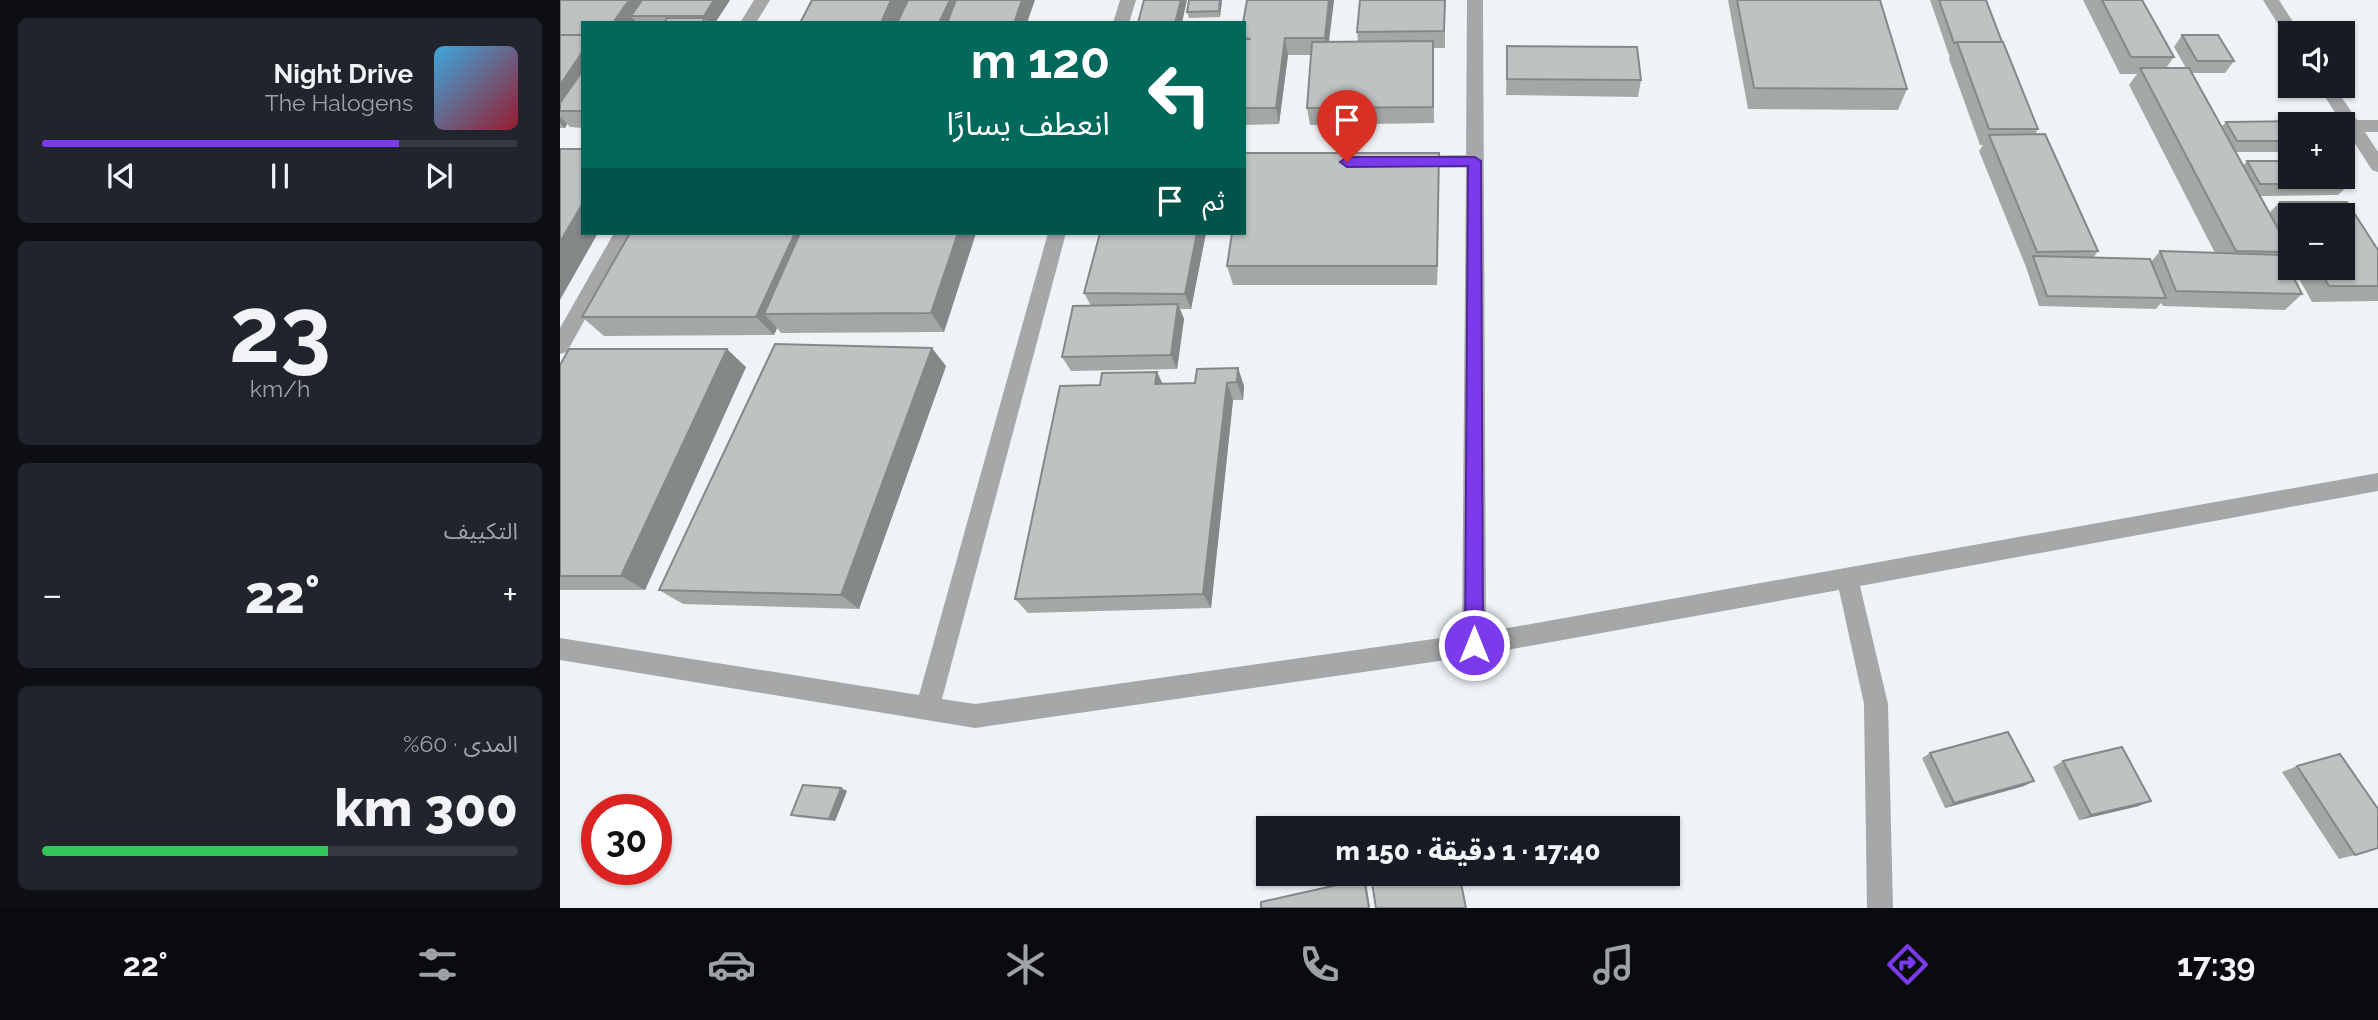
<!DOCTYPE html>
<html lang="ar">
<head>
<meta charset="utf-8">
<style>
	body { margin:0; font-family:Raleway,"Noto Sans Arabic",sans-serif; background:#20242c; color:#f1f3f6; direction:rtl; height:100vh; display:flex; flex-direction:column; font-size:26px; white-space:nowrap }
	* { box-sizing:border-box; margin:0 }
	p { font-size:23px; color:#9ea1a6 }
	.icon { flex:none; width:38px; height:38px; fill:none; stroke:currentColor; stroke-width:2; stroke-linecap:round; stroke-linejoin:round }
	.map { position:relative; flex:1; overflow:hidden; direction:ltr }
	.drawer { display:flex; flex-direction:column; gap:18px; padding:18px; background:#0d0f14; width:560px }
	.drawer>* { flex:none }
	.banner { position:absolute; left:21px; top:21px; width:665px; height:214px; border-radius:0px; box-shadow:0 2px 5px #0004; direction:rtl; background:#00695c; color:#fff; overflow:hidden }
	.fabs { position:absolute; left:1718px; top:21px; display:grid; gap:14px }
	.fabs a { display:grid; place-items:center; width:77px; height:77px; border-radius:0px; background:#171b24; box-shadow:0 2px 5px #0004; font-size:35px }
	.speed { position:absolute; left:21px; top:794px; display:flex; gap:14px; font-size:35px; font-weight:700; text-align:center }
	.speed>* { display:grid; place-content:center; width:91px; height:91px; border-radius:50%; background:#171b24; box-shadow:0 2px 5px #0004; line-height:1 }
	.speed .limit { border:10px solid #d22; background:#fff; color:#111 }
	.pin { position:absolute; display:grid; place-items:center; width:60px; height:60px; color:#fff; margin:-72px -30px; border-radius:50% 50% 50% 0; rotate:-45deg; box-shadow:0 0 7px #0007 }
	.pin .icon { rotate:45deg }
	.me { position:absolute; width:77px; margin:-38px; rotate:0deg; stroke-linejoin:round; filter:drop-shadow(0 0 5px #0008) }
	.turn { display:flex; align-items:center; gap:24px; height:147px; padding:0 21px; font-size:32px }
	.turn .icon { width:91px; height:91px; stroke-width:2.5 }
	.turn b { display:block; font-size:49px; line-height:60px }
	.then { display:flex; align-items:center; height:66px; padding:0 21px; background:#0003; gap:14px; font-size:26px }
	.big { font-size:52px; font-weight:800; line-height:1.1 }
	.drawer .card { flex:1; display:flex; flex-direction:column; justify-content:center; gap:10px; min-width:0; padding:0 24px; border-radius:10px; background:#20242c }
	.drawer .dial { align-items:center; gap:0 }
	.dial b { font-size:91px; line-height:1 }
	.song { display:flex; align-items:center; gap:21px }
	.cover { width:84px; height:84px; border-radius:10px; background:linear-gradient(135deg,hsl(200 70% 55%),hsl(350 70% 35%)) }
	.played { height:7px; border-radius:4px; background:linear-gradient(90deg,#7c3aed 75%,#363941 75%) }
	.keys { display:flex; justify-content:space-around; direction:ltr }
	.heat { display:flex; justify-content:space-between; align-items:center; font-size:38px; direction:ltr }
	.charge { height:10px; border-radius:5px; background:linear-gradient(90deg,#34c759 60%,#363941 0) }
	.trip { position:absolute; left:696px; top:816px; width:424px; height:70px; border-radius:0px; background:#171b24; box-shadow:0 2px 5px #0004; font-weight:800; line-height:70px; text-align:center; direction:rtl }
	.menu { display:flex; height:112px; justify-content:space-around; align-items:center; background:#090b0e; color:#9ea1a6 }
	.menu .icon { width:49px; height:49px }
	.menu .current { color:#7c3aed }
	.menu b { font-size:32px; color:#f1f3f6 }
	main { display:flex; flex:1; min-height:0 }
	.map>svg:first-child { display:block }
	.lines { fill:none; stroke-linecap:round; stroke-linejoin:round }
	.street { fill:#a5a7a8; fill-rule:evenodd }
	.wall { fill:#a3a8a7 }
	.shaded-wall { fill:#848888 }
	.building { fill:#bdc3c2; stroke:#848888; stroke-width:2 }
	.route { fill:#7c3aed; stroke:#51269a; stroke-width:2 }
</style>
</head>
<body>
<main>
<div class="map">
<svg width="1818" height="908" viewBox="0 0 1818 908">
	<rect width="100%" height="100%" fill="#eef4f6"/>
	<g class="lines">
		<path class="street" d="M194,0H210L196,23H180Z
			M560,0H576L569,23H553Z
			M907,0H923L926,632L1818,473V491L1300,586L1328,704L1333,908H1307L1304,704L1279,590L914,656L415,728L0,660V638L359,695L488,233H506L382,699L415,704L902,635L906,167L851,168L842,162L851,156L906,155Z
			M1703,0H1719L1740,33L1726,37Z
			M1758,86H1774L1797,120H1818V132H1805L1818,152V172L1812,170Z
			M54,233H72L7,352L0,354V328Z"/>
	</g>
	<path class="wall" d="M0,0H170L155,23H23V128L10,127L7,124L5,128H0Z
		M629,0H662L660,17L629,18L627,12Z
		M774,0L769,42H798L797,32L800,0H885V48H873L874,123L750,125L747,108L751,55H728L719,124L684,125V23Z
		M1168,0H1320L1347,89L1338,110L1188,109Z
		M1370,0H1426L1478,129L1475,134L1538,251L1533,258L1591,262L1600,251L1655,253L1569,85L1577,74H1560L1523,0H1582L1614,57L1606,68H1626L1614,47L1622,35L1674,61L1665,73H1631L1661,127L1666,122L1731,124V152H1676L1683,166L1687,161L1790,184L1778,195L1700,196L1709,213L1720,202L1818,250V301L1752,302L1733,268H1783L1731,215V264L1726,256L1724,259L1742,294L1725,310L1603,306L1601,303L1596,309L1479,306L1466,267L1419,151L1423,145H1420L1389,59L1390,55H1389Z
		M947,46L1081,80L1078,97L946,95Z
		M879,153V173L877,285H673L667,266Z
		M416,233L384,332L221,333L217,328L214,335L44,336L22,317Z
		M646,233L631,309H620L624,319L617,369L511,371L502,357L531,306L524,293Z
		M0,365L186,367L85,590H0Z
		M386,366L299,609L123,604L99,590Z
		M678,368L684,386L683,400H673L651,608L468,613L455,599L540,385L597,372L603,384L635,383Z
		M1370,753L1464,786L1385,808L1362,758Z
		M1503,761L1579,806L1519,820L1493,767Z
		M1737,766L1795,855L1779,859L1722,772Z
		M281,788L287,791L275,821L237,817L231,815Z"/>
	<path class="shaded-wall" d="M69,0H93L71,16L77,23H53Z
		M154,0H170L155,23H149L144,16Z
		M331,0H348L338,23H321Z
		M390,0H401L391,23H379Z
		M462,0H475L467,23H454Z
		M621,0H627L622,23H615Z
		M660,0H662L660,17L659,11Z
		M769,0H774L767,55L765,38Z
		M725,38L728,55L719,124L716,108Z
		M23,51V100L0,111V85Z
		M0,117L7,124L5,128L0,123Z
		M879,153V173L877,285V266Z
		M23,203V233H38L0,300V242Z
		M235,233H259L204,314L217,328L214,335L196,317Z
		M398,233H416L384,332L371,313Z
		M637,233H646L631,309L625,294Z
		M618,304L624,319L617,369L611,355Z
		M372,348L386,366L299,609L281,595Z
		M167,349L186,367L85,590L61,576Z
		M678,368L684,386L683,400L677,382Z
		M597,372L605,390L595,384Z
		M667,383L673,400L651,608L643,594Z
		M1474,781L1464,786L1385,808L1394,803Z
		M281,788L287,791L275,821L269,819Z
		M1591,801L1579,806L1519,820L1531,815Z
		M804,879L806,882L810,908H809Z"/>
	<path class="building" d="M0,0H69L53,23H23V35H0Z
		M82,0H154L144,16H71Z
		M252,0H331L321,23H240Z
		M348,0H390L379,23H337Z
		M396,0H462L454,23H387Z
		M584,0H621L615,23H578Z
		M629,0H660L659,11L627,12Z
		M687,0H769L765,38H725L716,108H684V39H691L684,38V23H683Z
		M800,0H885L884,31L797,32Z
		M1177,0H1320L1347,89L1194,88Z
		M1379,0H1426L1442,42H1397V43H1394Z
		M1542,0H1582L1614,57H1571Z
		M107,18H145L142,23H104Z
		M0,35H23V51L0,85Z
		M1622,35H1658L1674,61H1637Z
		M873,41V107L747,108L752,42Z
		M1397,42H1443L1478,129H1429Z
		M947,46L1077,47L1081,80L947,79Z
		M1580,68H1629L1731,252L1676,251Z
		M23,70V111H0V103Z
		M1748,121L1750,124H1731V141H1677L1666,122Z
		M1485,134L1538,251L1477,252L1429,135Z
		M0,149H23V203L0,242Z
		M685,153H879L877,266H667L672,233H684Z
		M1687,161H1731V177H1783V174L1790,184H1700Z
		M1720,202H1787L1818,250V286H1769L1758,268H1783V215H1731V221Z
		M70,233H235L196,317H22Z
		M240,233H398L371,313L204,314Z
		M540,233H637L625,294L524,293Z
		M1600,251L1722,255L1742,294L1616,291Z
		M1473,256L1590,259L1606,298L1487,296Z
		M618,304L611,355L502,357L513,306Z
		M215,344L372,348L281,595L99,590Z
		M9,349H167L61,576H0V365Z
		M678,368L677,382L667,383L643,594L455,599L500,386L540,385L542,373L597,372L595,384L635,383L637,369Z
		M1448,732L1474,781L1394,803L1370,753Z
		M1562,747L1591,801L1531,815L1503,761Z
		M1780,754L1818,809V848L1795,855L1737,766Z
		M243,785L281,788L269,819L231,815Z
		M857,873H899L906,908H816L812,883Z
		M804,879L809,908H701V902Z"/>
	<path class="route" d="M787,157H915L921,161L923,645L920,651L914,653L908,651L905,645L908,166L787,167L780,162Z"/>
</svg>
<div class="fabs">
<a><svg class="icon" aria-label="sound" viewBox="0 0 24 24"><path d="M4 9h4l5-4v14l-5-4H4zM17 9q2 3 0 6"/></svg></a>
<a>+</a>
<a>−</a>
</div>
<div class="speed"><div class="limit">30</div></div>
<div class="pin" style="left:787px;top:162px;background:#d93025"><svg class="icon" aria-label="arrive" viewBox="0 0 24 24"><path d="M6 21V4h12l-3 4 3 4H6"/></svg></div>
<svg class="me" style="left:914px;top:645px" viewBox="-20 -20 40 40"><circle r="17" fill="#7c3aed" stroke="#fff" stroke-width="3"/><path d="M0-11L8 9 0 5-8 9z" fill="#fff"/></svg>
<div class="trip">17:40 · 1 دقيقة · 150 m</div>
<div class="banner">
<div class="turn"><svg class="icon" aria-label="left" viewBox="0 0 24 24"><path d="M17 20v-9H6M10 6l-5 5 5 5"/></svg><div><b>120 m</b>انعطف يسارًا</div></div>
<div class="then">ثم<svg class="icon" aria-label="arrive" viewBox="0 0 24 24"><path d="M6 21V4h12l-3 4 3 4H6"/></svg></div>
</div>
</div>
<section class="drawer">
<div class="card">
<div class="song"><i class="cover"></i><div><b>Night Drive</b><p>The Halogens</p></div></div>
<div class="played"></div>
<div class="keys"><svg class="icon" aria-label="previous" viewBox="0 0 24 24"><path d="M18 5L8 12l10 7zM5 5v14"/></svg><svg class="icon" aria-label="pause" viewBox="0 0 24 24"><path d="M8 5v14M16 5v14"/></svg><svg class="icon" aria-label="next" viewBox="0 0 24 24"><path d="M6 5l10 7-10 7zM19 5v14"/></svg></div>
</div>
<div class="card dial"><b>23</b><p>km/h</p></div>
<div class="card"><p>التكييف</p>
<div class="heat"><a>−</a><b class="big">22°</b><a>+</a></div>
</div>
<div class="card"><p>المدى · 60%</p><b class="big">300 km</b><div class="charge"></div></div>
</section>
</main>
<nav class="menu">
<b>17:39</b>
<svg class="icon current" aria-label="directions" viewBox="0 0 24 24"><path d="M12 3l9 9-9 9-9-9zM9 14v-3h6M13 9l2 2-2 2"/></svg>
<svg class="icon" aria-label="music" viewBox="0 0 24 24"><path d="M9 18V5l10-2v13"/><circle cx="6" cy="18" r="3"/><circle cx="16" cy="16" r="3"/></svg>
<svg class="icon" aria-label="phone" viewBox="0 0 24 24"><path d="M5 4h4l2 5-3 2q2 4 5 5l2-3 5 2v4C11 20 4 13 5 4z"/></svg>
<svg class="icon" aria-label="climate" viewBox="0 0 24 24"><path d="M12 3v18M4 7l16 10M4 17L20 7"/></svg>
<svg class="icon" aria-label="car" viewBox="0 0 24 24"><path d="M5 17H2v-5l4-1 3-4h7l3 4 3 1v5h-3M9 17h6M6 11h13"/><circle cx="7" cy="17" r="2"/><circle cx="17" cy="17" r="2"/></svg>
<svg class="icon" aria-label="filters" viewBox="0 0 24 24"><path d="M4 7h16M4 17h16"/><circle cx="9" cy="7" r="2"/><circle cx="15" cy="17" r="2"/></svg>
<b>22°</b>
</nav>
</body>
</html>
